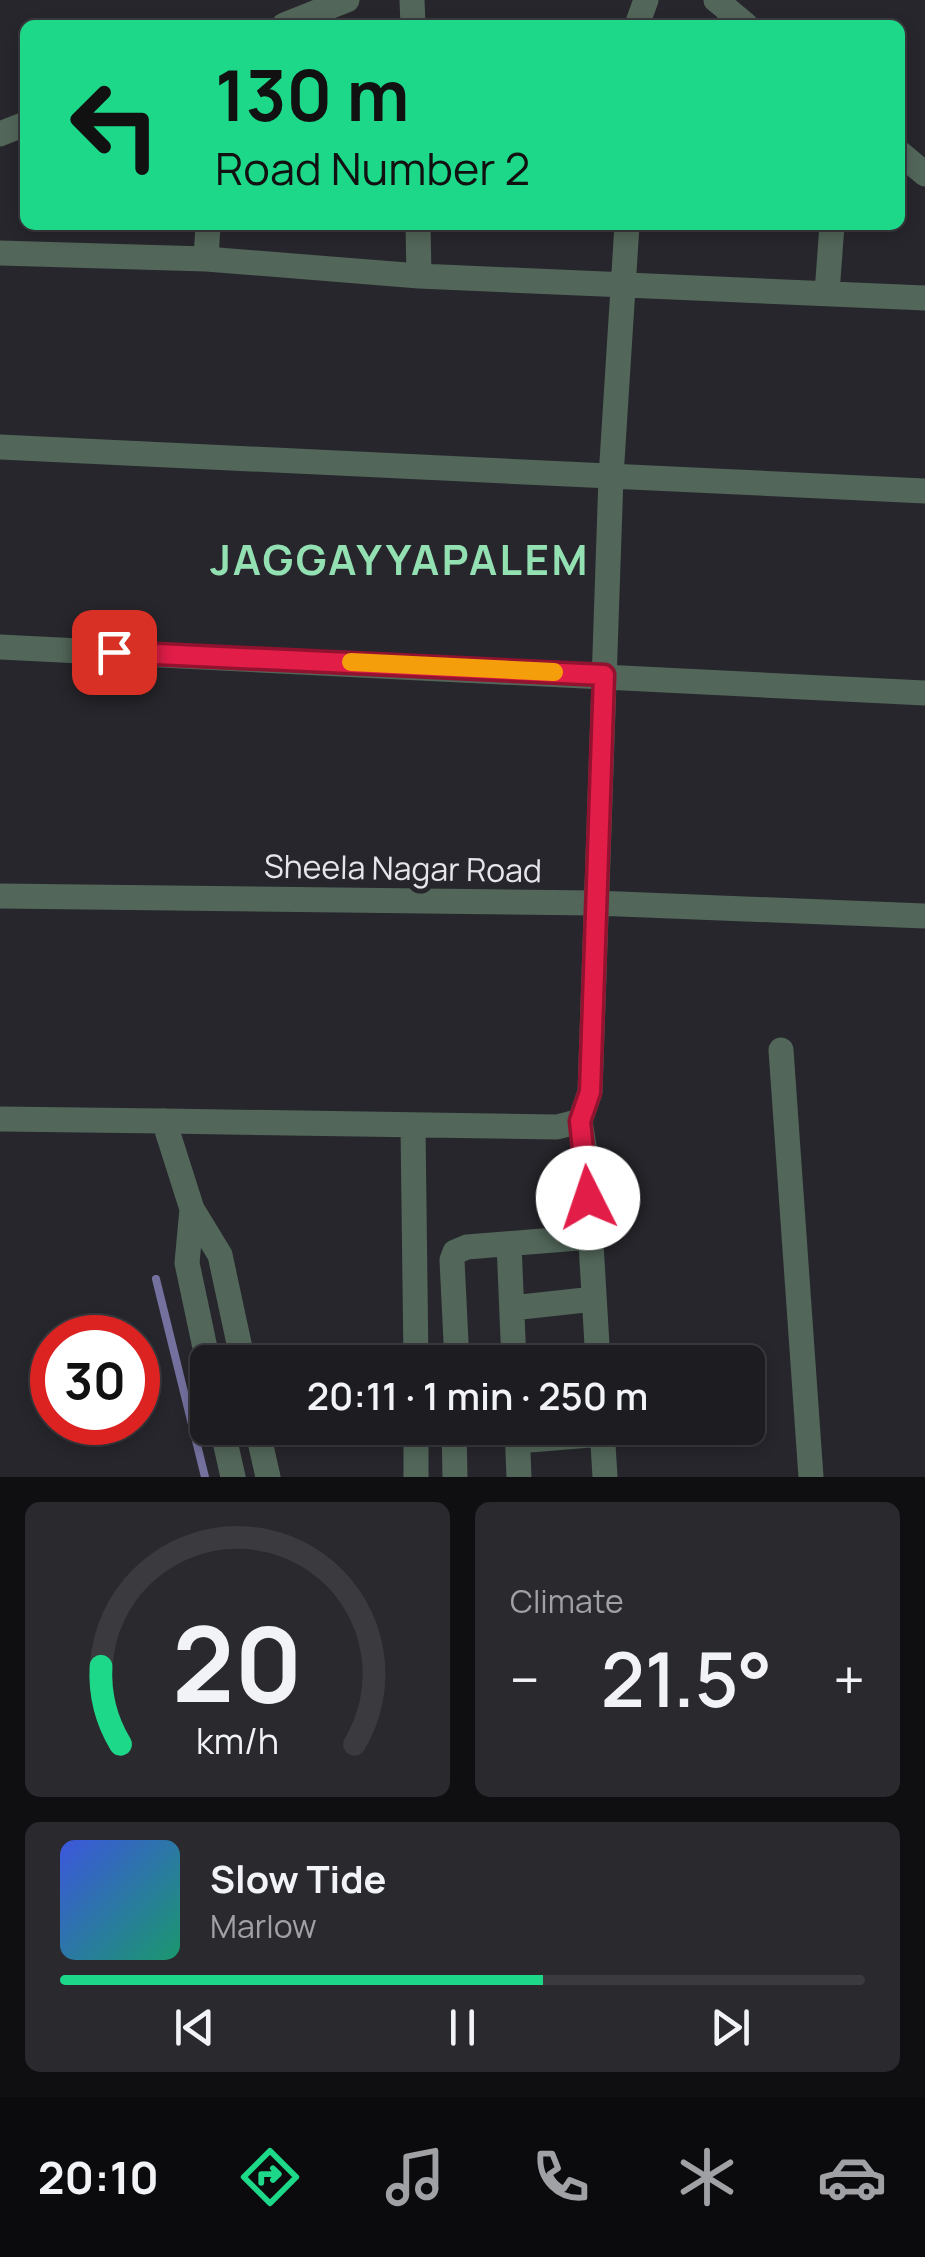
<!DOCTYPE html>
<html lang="en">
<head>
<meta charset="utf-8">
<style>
	body { margin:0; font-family:Manrope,sans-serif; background:#29292e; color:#f1f3f6; height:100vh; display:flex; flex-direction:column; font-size:38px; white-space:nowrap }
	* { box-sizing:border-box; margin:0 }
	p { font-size:32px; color:#a0a1a5 }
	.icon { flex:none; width:55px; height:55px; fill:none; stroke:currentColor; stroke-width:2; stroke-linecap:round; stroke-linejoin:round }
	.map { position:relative; height:1477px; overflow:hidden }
	.panel { display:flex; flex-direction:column; gap:25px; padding:25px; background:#0f0f12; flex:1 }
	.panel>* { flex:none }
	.banner { position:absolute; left:20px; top:20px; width:885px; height:210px; border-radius:15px; box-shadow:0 5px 15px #0003,0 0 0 2px #3a3a3f; background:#1dd888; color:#111; overflow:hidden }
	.speed { position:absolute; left:30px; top:1315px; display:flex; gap:20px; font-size:50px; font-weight:700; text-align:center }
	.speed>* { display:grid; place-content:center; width:130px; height:130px; border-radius:50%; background:#1c1c21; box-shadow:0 5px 15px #0003,0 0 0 2px #3a3a3f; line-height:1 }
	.speed .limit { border:15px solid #d22; background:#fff; color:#111 }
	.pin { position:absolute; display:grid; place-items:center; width:85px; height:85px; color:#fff; margin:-42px; border-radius:20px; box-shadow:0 5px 15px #0006 }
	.me { position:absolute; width:110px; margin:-55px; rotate:356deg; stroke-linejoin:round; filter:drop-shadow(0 0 8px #0008) }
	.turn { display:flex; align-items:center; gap:35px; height:210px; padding:0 30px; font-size:45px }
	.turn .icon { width:130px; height:130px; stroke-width:2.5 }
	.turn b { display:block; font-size:70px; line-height:85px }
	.big { font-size:75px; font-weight:600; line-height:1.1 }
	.panel .widget { flex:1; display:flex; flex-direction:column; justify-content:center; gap:15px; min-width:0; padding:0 35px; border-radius:15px; background:#29292e }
	.panel .dial { align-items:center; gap:0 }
	.dial svg { height:260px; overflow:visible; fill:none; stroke:#3a3a3f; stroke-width:7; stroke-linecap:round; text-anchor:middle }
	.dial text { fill:#f1f3f6; stroke:none }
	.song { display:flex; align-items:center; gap:30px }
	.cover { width:120px; height:120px; border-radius:15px; background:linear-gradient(135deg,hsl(230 70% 55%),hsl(160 70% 35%)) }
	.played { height:10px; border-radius:5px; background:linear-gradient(90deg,#1dd888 60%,#3a3a3f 60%) }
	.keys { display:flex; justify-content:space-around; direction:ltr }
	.heat { display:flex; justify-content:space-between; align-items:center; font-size:55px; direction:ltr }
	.panel .tiles { flex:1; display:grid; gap:25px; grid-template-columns:1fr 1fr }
	.widget:last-child { grid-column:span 2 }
	.trip { position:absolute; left:190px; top:1345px; width:575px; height:100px; border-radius:15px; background:#1c1c21; box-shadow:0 5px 15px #0003,0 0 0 2px #3a3a3f; font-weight:600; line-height:100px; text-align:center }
	.menu { display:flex; height:160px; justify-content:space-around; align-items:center; background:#0b0b0d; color:#a0a1a5 }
	.menu .icon { width:70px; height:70px }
	.menu .selected { color:#1dd888 }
	.menu b { font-size:45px; color:#f1f3f6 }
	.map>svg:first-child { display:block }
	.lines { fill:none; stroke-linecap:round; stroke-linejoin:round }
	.stream { stroke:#75719f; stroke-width:8 }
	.minor { stroke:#526659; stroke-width:25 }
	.tertiary { stroke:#526659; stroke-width:25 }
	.route-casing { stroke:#92132f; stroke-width:25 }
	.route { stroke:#e11d48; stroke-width:18 }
	.slow { stroke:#f59e0b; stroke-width:18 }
	.labels { text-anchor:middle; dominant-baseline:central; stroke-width:10; stroke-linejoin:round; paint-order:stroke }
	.street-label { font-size:32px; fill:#e6e6ea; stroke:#26262c }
	.district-label { font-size:42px; font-weight:bold; letter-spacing:2.5px; fill:#93e0b2; stroke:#26262c }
</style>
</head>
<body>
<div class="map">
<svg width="925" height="1477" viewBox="0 0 925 1477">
	<rect width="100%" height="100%" fill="#26262c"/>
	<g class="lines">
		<path class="stream" d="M156,1279L205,1477"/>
		<path class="minor" d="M412,0L413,25
			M637,25L646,0
			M418,225L419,276
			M0,253L206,259L419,276L925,298
			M206,259L208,225
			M827,293L832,225
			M0,447L925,491
			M0,647L925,693
			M0,896L595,903L925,916
			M781,1050L811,1477
			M164,1121L557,1127L580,1121
			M413,1127L416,1362
			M509,1244L514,1362
			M512,1308L594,1299
			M457,1362L452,1260L455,1252L467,1247L591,1237
			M567,1362L598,1361
			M598,1362L586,1159L580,1121L590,1092L611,477L627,225
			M454,1428L455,1477
			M517,1428L519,1477
			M602,1428L605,1477
			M518,1441L602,1434
			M416,1477V1428"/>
		<path class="tertiary" d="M716,0L746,25
			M284,25L347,0
			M0,134L25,124
			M900,153L925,174
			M0,1119L164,1121L192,1209L220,1255L243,1362
			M192,1209L187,1263L208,1362
			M222,1428L233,1477
			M257,1428L268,1477"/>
	</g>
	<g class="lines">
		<defs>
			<path id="route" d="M114,652L604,675L590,1092L580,1121L588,1198"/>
		</defs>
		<use href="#route" class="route-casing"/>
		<use href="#route" class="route"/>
		<path class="slow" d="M351,662L554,672"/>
	</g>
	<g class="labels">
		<g class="street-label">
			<text transform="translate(403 868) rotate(1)">Sheela Nagar Road</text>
		</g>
		<g class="district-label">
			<text x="400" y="559">JAGGAYYAPALEM</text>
		</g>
	</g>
</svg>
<div class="speed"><div class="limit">30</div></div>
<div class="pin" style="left:114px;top:652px;background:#d93025"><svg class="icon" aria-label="arrive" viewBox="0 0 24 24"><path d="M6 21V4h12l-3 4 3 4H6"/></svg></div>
<svg class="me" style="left:588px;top:1198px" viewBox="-20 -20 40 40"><circle r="19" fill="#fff"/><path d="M0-13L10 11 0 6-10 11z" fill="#e11d48"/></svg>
<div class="trip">20:11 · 1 min · 250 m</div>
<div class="banner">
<div class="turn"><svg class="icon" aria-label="left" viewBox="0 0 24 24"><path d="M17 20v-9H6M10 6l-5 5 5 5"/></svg><div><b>130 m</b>Road Number 2</div></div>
</div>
</div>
<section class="panel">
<div class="tiles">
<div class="widget dial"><svg viewBox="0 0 100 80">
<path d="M14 69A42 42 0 1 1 86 69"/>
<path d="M14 69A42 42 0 0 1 8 45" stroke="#1dd888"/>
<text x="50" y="56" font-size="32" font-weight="700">20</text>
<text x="50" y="72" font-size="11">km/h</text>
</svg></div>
<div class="widget"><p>Climate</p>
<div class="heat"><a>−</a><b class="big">21.5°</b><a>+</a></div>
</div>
<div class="widget">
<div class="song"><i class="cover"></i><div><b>Slow Tide</b><p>Marlow</p></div></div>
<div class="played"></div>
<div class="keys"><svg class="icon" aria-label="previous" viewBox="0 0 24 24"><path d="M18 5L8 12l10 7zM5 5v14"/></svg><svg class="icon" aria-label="pause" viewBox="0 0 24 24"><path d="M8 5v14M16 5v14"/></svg><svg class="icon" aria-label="next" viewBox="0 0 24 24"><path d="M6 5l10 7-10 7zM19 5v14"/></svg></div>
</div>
</div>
</section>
<nav class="menu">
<b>20:10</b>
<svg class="icon selected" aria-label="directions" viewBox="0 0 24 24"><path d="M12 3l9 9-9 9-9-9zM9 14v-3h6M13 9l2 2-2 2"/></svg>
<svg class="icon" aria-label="music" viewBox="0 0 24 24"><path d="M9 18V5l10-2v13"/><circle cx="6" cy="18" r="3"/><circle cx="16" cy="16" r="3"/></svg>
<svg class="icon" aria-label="phone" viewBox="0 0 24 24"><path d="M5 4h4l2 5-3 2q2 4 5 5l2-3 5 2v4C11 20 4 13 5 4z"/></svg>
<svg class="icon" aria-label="climate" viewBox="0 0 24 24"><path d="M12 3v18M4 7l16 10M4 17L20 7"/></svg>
<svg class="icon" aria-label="car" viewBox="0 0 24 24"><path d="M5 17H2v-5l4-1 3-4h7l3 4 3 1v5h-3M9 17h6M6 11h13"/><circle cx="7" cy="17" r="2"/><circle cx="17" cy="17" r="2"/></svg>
</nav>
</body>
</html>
